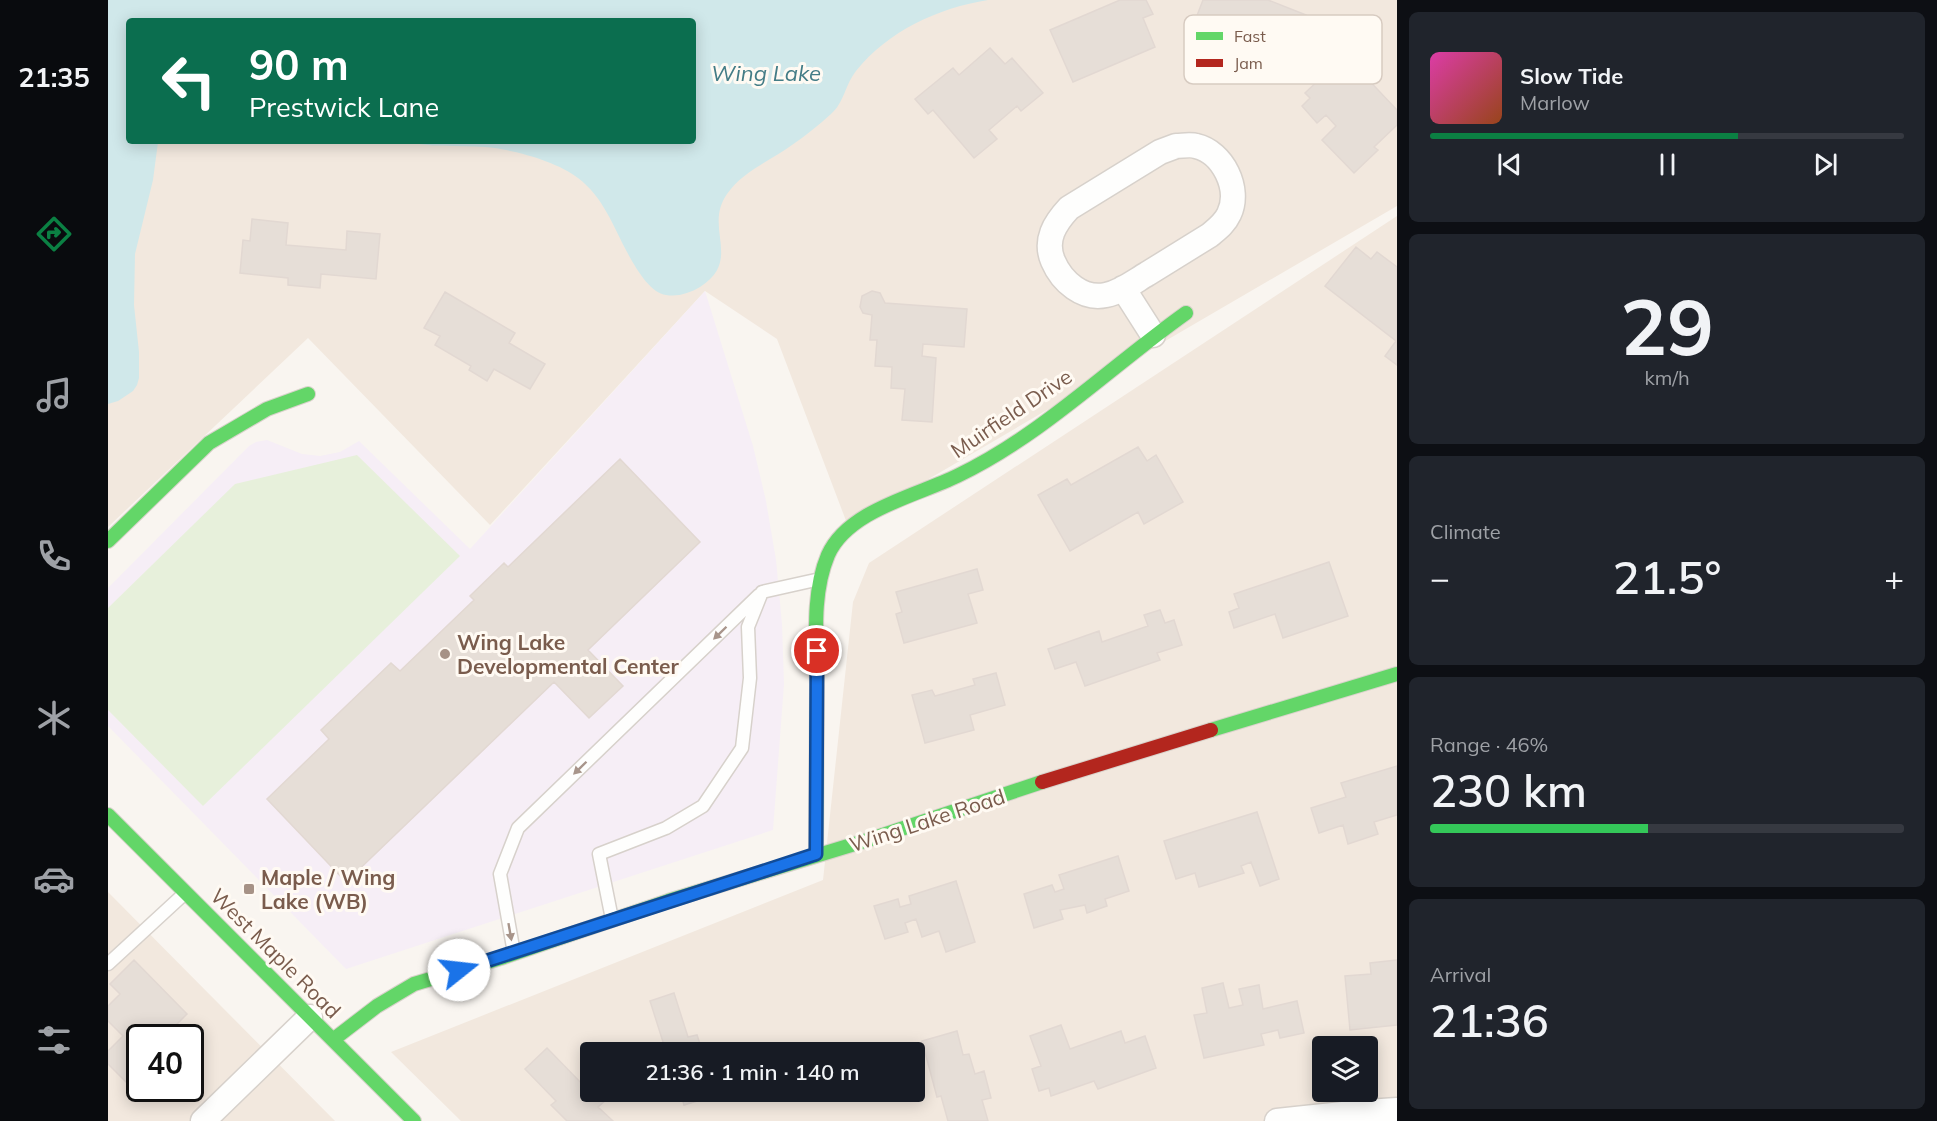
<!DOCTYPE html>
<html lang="en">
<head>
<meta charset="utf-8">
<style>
	body { margin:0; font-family:Mulish,sans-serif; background:#20242c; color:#f1f3f6; height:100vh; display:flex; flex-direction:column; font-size:22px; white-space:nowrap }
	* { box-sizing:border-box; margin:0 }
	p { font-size:20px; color:#9ea1a6 }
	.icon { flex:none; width:33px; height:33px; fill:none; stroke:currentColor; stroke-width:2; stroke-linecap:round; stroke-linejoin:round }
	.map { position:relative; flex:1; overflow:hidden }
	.panel { display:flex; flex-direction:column; gap:12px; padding:12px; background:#0d0f14; width:540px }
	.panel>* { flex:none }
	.banner { position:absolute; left:18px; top:18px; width:570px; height:126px; border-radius:6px; box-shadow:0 3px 15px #0003; background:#0b6e4f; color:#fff; overflow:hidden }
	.fabs { position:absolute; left:1204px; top:1036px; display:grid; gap:12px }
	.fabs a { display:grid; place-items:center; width:66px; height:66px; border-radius:6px; background:#171b24; box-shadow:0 3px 15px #0003; font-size:30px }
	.speed { position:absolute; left:18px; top:1024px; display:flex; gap:12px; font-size:30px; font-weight:700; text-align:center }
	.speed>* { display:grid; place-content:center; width:78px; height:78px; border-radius:50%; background:#171b24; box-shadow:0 3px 15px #0003; line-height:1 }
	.speed .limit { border:3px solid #111; border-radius:9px; background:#fff; color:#111 }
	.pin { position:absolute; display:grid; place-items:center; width:51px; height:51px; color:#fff; margin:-26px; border:3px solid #fff; border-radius:50%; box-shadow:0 2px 6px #0007 }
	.me { position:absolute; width:66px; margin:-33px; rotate:74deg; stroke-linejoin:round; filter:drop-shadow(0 0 4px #0008) }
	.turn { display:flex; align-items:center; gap:21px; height:126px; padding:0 24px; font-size:27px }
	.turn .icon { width:78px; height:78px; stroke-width:2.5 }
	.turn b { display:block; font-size:42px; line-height:51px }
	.big { font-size:45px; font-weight:600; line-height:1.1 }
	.panel .tile { flex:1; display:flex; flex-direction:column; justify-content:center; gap:9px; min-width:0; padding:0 21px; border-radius:9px; background:#20242c }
	.panel .dial { align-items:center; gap:0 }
	.dial b { font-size:78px; line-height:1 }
	.song { display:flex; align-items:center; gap:18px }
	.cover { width:72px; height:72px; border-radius:9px; background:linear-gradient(135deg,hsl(320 70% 55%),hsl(20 70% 35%)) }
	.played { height:6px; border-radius:3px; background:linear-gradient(90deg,#0b8043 65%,#363941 65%) }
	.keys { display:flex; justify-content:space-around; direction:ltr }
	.heat { display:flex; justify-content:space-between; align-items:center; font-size:33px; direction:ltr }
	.charge { height:9px; border-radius:4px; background:linear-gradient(90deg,#34c759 46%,#363941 0) }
	.trip { position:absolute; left:472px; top:1042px; width:345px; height:60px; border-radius:6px; background:#171b24; box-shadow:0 3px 15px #0003; font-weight:600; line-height:60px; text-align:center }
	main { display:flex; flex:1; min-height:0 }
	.dock { display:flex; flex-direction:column; width:108px; justify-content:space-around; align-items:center; background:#090b0e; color:#9ea1a6 }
	.dock .icon { width:42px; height:42px }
	.dock .on { color:#0b8043 }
	.dock b { font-size:27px; color:#f1f3f6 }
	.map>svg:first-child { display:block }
	.residential { fill:#f2e8de; fill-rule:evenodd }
	.education { fill:#f6eef6 }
	.green { fill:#e7f0db }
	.water { fill:#d0e8ea }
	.building { fill:#e6ded7; stroke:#e2d8d2; stroke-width:1.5 }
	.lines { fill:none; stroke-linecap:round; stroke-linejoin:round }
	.lane-casing { stroke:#d7d1cb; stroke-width:15 }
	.street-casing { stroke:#d7d1cb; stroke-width:27 }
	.fast-casing { stroke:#d9d2cb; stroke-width:16 }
	.jam-casing { stroke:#d9d2cb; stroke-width:16 }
	.lane { stroke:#fefefd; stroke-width:12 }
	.street { stroke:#fefefd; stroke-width:24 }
	.fast { stroke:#63d668; stroke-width:14 }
	.jam { stroke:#b3261e; stroke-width:14 }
	.oneway { fill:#a8958b }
	.route-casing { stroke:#114b97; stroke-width:15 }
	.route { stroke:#1a73e8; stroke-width:10 }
	.poi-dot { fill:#a69286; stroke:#fffaf3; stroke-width:2 }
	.labels { text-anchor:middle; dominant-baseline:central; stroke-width:6; stroke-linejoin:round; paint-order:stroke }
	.street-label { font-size:21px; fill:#7a5c4d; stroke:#fffaf3 }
	.poi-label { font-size:21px; font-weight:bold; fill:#7a5c4d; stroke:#fffaf3; text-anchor:start }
	.water-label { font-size:22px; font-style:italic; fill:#437c86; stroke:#fffaf3 }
	.key { fill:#fffaf3; stroke:#d7cbc1; stroke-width:1.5 }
	.key-label { font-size:16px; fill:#7a5c4d }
</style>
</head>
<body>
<main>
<nav class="dock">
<b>21:35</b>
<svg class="icon on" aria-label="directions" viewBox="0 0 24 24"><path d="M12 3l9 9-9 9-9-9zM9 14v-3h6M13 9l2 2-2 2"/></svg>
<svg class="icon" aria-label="music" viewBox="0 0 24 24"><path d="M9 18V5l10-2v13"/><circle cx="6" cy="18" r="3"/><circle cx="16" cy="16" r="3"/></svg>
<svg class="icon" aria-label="phone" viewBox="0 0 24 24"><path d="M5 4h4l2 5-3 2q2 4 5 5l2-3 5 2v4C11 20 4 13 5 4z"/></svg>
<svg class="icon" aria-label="climate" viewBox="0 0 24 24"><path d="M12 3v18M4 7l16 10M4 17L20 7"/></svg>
<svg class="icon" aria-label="car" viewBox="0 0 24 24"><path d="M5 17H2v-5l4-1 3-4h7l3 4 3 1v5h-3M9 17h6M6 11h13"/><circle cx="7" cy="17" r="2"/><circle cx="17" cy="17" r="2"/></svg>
<svg class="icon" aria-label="filters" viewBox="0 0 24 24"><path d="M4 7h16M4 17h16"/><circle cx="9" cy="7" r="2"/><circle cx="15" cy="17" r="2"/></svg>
</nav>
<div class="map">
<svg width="1289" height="1121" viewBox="0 0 1289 1121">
	<rect width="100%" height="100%" fill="#f9f5f0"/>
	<path class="residential" d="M0,0H1289V206L740,526L669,339L597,291L382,525L200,338L0,527ZM21,21H585V141H21Z
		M1289,216V1121H353L283,1052L715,880L745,602L761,563ZM1215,1047H1260V1092H1215ZM483,1053H807V1092H483Z
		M0,892L227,1121H0ZM32,1038H82V1089H32Z"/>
	<path class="education" d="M597,291L645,446L658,501L668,560L674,624L676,684L665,830L238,969L0,726V588L141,446L148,442L159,440L194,454L212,456L232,452L251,441L362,549Z"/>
	<path class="green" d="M249,455L352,556L95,806L0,710V608L127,484Z"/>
	<path class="water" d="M0,0H880C830,8 780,31 748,71C737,85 736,103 723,114C711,125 697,136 684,145C662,161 635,171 619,194C595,228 635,260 592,287C582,293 570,297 558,295C533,292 511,233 499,213C492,200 482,187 470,178C449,161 403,149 377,147C349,145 322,148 295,141H585V21H21V141L50,142L45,180L27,254L26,305L31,352V378L29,385L25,391L10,401L0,404Z"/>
	<path class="building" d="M1012,0H1038L1045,14L1035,18L1047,47L965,82L942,30Z
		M1095,0H1160L1198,15L1188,41L1177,36L1163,73L1134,61L1136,54L1099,39L1102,32L1085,26Z
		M882,48L897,64L904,58L935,93L913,111L909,106L881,130L889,139L866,158L825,110L820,114L807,99L845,68L851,75Z
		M1237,55L1289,110V125L1266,147L1270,150L1246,173L1214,140L1228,126L1218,115L1209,123L1194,106L1202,98L1197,93Z
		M144,219L180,223L178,245L238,250L239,231L272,234L268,279L213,274L212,288L180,285V278L132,273L135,240L142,241Z
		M1248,247L1263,259L1269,252L1289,267V365L1277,356L1288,341L1217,286Z
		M764,291L772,293L777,303L859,309L856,347L815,344L814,356L828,358L824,422L794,420L797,389L783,388L784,367L767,366L769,340H762L764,315L755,313L752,307L754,296Z
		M337,292L407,333L401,343L437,364L422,389L386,369L379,381L361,370L363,366L327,345L332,336L316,328Z
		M1030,447L1039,461L1048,455L1075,502L1036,524L1030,512L962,551L930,495L959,479L963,485Z
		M512,459L592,542L480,650L515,686L481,718L446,682L238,882L159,799L221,739L213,730L283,663L292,671L366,600L362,596L396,563L400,567Z
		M1221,562L1240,616L1175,638L1167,614L1126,628L1121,612L1131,608L1126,594Z
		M869,569L875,590L860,594L869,623L796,643L788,614L794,612L788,592Z
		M1052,610L1057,623L1066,620L1074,645L1049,653L1052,660L977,686L968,662L947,669L940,649L991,631L994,642L1040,626L1036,615Z
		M888,673L897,705L862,715L866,730L817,743L804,695L824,690L827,696L867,685L865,679Z
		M1289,766V815L1266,822L1270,834L1240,844L1235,825L1211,833L1203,808L1238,797L1233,783Z
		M1149,812L1171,879L1152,886L1143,862L1133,866L1136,873L1091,887L1087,873L1068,879L1056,841Z
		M1010,856L1021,891L997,899L999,906L979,913L977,905L952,910L955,919L926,928L916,894L944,885L947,892L956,889L951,875Z
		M848,881L867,942L838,952L831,931L814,937L808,919L797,923L800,932L777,939L766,906L790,899L792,907L803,904L801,896Z
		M26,960L79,1014L55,1038H37L30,1031L25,1036L32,1042V1081L24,1088L0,1064V1051L15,1036L0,1021V1006L12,994L2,984Z
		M1289,960V1025L1242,1030L1237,976L1263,974L1262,963Z
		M1115,983L1121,1008L1135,1005L1131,989L1151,985L1155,1009L1189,1001L1196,1033L1172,1038L1170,1030L1153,1034L1156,1045L1096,1058L1086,1015L1099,1013L1094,988Z
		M566,993L580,1037L589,1035L595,1053H547L545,1049L556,1045L542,1001Z
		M953,1025L962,1049L1013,1031L1017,1043L1037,1036L1048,1068L990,1089L986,1081L943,1096L941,1088L931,1091L924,1069L933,1066L922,1036Z
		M849,1031L855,1055L861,1054L867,1074L876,1071L883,1098L874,1100L880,1121H840L833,1096L829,1097L814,1041Z
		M439,1048L478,1088L483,1083V1092H492L499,1099L490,1107L505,1121H459L443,1105L448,1101L417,1069Z
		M572,1092H608L609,1095L576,1105Z"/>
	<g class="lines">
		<defs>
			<path id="lane" d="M504,919L491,854L558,828L595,806L634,748L642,678L640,627L654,592L712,579
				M406,953L392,874L410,828L651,595
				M0,964L76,894"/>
			<path id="street" d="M1068,146C1074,146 1082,144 1088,146C1115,152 1133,189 1121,214C1117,223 1109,229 1102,235C1081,248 1060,261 1039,274C1027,281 1013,292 998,295C975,300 954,282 945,261C936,240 947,223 961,208L1052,152Z
				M1015,288L1045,335
				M95,1121L202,1017
				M1169,1121L1244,1113L1289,1110"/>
			<path id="fast" d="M0,541L101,443L159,409L200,394
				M1103,730L1289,674
				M0,815L306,1121
				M708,854C708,798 709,742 709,686C709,644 703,595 720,555C740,510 808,496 849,476C933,436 1002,367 1078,313
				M226,1039L269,1006L306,984L396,957L560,901L763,839L934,782"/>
			<path id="jam" d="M934,782L1103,730"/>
		</defs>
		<use href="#lane" class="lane-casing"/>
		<use href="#street" class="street-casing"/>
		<use href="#fast" class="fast-casing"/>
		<use href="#jam" class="jam-casing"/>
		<use href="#lane" class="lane"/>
		<use href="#street" class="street"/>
		<use href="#fast" class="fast"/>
		<use href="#jam" class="jam"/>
	</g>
	<defs><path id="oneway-solid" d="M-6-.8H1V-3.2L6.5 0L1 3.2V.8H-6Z" transform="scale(1.5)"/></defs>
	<g class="oneway">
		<use href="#oneway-solid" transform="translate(612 633) rotate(136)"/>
		<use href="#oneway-solid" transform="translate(472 768) rotate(136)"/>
		<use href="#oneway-solid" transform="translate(402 932) rotate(80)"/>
	</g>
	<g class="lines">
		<defs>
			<path id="route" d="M351,970L708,854L709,651"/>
		</defs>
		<use href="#route" class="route-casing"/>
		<use href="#route" class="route"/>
	</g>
	<g class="poi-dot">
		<circle cx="337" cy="654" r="6"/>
		<rect x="135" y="883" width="12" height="12" rx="3"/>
	</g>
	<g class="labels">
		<g class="street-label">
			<text transform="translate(903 413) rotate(-34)">Muirfield Drive</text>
			<text transform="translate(819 820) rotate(-18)">Wing Lake Road</text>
			<text transform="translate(168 953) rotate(45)">West Maple Road</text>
		</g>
		<g class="poi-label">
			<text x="349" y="642">Wing Lake<tspan x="349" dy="24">Developmental Center</tspan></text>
			<text x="153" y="877">Maple / Wing<tspan x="153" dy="24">Lake (WB)</tspan></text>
		</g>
		<g class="water-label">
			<text x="658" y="73">Wing Lake</text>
		</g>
	</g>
	<rect x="1076" y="15" width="198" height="69" rx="9" class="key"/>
	<rect x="1088" y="32" width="27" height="8" fill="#63d668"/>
	<rect x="1088" y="59" width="27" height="8" fill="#b3261e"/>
	<g class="key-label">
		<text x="1126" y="42">Fast</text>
		<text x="1126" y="69">Jam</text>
	</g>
</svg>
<div class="fabs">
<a><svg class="icon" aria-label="layers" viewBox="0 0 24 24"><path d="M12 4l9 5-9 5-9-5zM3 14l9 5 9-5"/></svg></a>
</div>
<div class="speed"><div class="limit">40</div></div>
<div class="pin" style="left:709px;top:651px;background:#d93025"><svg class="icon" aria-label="arrive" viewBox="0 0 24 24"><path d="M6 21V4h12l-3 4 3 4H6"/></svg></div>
<svg class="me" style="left:351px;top:970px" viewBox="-20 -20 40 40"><circle r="19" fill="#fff"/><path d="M0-13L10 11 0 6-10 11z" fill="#1a73e8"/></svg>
<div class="trip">21:36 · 1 min · 140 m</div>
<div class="banner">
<div class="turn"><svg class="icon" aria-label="left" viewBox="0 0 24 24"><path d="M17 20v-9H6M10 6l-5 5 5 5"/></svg><div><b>90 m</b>Prestwick Lane</div></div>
</div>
</div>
<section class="panel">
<div class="tile">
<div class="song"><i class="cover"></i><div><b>Slow Tide</b><p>Marlow</p></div></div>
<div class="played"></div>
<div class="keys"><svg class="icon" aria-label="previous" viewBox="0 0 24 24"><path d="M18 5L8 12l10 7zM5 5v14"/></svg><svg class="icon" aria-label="pause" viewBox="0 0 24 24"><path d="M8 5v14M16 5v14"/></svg><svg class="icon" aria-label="next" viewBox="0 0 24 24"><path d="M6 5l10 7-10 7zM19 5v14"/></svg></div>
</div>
<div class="tile dial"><b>29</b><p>km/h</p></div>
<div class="tile"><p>Climate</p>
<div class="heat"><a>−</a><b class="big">21.5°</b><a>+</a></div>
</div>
<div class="tile"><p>Range · 46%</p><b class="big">230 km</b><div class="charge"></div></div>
<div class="tile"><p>Arrival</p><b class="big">21:36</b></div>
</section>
</main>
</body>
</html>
